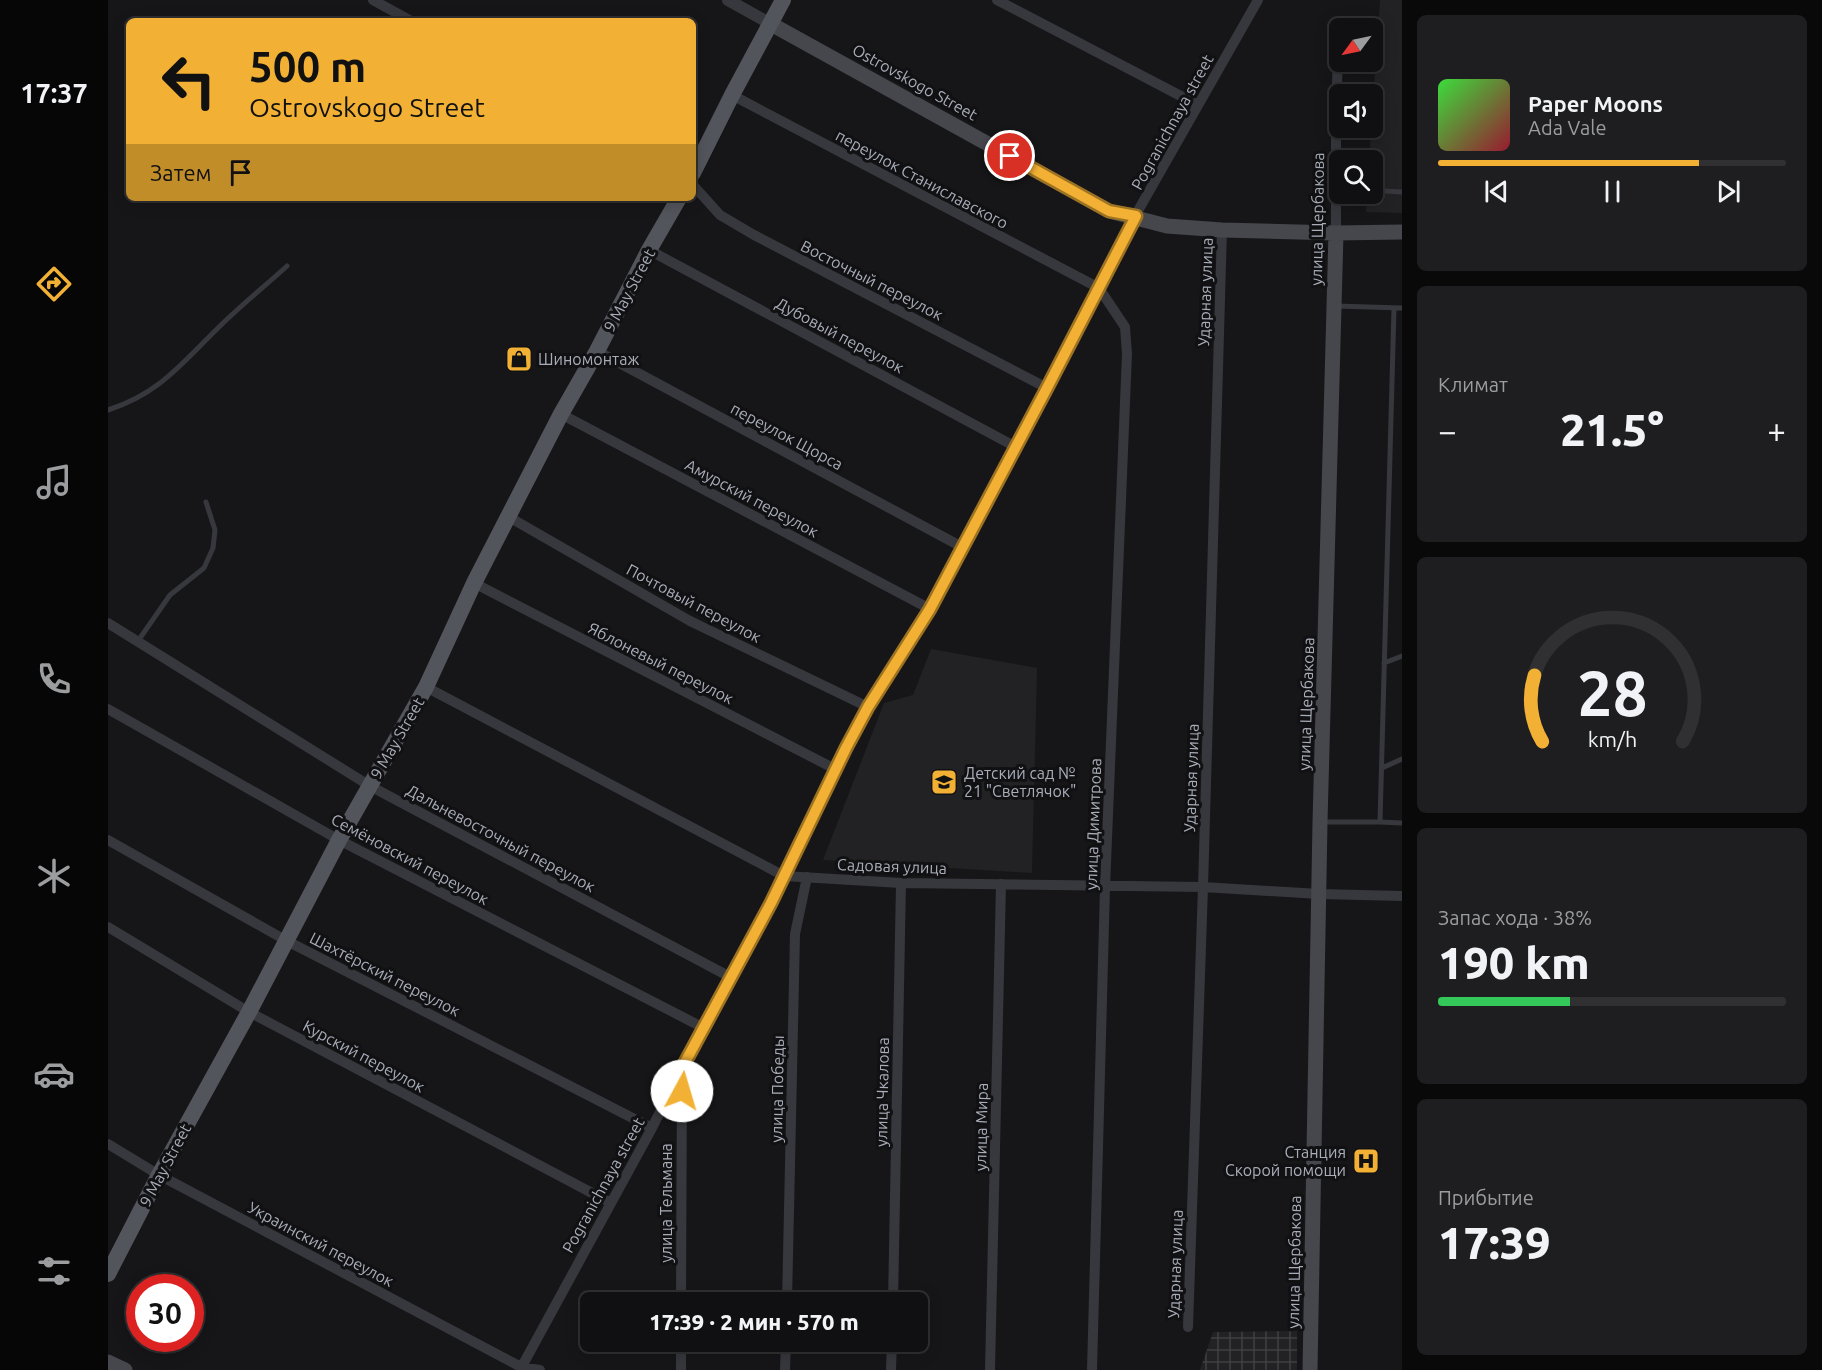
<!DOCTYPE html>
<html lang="ru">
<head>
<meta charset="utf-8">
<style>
	body { margin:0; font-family:Ubuntu,sans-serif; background:#1e1e20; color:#f1f3f6; height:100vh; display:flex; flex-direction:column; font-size:22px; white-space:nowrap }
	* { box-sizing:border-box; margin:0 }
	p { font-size:20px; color:#9c9d9f }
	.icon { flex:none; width:33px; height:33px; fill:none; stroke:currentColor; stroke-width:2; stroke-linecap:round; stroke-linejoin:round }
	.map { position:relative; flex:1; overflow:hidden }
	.panel { display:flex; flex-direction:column; gap:15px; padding:15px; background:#09090a; width:420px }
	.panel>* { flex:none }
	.guide { position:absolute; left:18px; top:18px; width:570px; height:183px; border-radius:9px; box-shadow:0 3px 15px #0003,0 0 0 2px #303032; background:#f2b134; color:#111; overflow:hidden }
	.needle { width:39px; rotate:237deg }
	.tools { position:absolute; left:1221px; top:18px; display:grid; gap:12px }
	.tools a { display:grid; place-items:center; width:54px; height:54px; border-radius:9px; background:#101012; box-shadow:0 3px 15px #0003,0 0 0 2px #303032; font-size:30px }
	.speed { position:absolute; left:18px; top:1274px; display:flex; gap:12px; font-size:30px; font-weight:700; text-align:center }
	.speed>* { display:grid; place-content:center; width:78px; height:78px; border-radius:50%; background:#101012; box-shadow:0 3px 15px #0003,0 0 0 2px #303032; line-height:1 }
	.speed .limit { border:9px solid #d22; background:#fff; color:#111 }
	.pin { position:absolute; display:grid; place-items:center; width:51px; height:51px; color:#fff; margin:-26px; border:3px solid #fff; border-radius:50%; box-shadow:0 2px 6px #0007 }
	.me { position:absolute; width:66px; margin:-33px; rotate:6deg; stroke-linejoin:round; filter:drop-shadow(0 0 4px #0008) }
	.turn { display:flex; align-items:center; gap:21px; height:126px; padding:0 24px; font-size:27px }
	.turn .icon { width:78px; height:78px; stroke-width:2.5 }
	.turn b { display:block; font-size:42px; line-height:51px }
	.then { display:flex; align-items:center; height:57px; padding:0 24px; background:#0003; gap:12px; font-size:22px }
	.big { font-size:45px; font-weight:800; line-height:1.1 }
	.panel .widget { flex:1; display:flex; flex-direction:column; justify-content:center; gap:9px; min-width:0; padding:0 21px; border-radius:9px; background:#1e1e20 }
	.panel .dial { align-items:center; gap:0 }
	.dial svg { height:156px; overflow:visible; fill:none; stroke:#303032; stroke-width:7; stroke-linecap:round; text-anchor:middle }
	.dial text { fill:#f1f3f6; stroke:none }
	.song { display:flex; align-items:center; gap:18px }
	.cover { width:72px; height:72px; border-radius:9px; background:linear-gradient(135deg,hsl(120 70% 55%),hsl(350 70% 35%)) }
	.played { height:6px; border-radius:3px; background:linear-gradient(90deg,#f2b134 75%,#303032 75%) }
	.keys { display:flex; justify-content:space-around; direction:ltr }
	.heat { display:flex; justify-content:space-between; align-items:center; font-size:33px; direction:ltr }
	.charge { height:9px; border-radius:4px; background:linear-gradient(90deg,#34c759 38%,#303032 0) }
	.trip { position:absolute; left:472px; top:1292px; width:348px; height:60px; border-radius:9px; background:#101012; box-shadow:0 3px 15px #0003,0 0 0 2px #303032; font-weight:800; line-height:60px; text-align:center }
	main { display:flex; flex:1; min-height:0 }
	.tabs { display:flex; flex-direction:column; width:108px; justify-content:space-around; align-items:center; background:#060607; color:#9c9d9f }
	.tabs .icon { width:42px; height:42px }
	.tabs .active { color:#f2b134 }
	.tabs b { font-size:27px; color:#f1f3f6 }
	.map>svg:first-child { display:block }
	.built { fill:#222225 }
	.industrial { fill:url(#industrial-grid) }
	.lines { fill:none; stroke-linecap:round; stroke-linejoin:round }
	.service { stroke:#37383d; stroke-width:5 }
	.minor { stroke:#37383d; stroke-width:10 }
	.tertiary { stroke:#37383d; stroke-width:12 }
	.secondary { stroke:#45474d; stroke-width:15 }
	.primary { stroke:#53555c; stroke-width:16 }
	.route-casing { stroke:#9d7322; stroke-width:15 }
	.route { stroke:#f2b134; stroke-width:10 }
	.labels { text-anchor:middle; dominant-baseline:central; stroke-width:6; stroke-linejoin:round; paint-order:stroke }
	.street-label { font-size:16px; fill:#a8adb8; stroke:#111113 }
	.poi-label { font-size:16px; fill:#a8adb8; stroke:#111113; text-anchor:start }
</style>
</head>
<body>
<main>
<nav class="tabs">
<b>17:37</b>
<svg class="icon active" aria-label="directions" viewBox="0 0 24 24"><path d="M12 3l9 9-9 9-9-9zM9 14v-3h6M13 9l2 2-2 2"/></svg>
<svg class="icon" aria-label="music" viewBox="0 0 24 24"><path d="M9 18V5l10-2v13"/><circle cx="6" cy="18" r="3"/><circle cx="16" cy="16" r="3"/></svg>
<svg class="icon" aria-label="phone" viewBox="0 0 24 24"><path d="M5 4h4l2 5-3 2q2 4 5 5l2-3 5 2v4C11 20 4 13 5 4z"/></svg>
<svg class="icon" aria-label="climate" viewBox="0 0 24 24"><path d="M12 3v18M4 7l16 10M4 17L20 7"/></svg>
<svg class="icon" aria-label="car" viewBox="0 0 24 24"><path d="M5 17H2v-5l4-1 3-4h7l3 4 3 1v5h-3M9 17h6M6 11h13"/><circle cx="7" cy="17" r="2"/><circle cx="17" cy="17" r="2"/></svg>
<svg class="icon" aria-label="filters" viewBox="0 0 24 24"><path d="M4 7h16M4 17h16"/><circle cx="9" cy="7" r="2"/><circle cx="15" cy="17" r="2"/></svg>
</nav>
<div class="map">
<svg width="1294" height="1370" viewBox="0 0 1294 1370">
	<defs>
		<pattern id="industrial-grid" width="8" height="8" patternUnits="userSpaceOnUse" patternTransform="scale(1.5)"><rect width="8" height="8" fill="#222225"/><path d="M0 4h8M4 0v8" fill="none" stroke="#3f3f43"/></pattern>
	</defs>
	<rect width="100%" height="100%" fill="#161618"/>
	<path class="built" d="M1272,0H1294V213L1258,212L1259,194H1264V160H1261Z
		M823,649L929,668L924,873L715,860L776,703L805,695Z"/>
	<path class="industrial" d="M1189,1331V1370H1092L1105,1332Z"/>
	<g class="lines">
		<path class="service" d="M1277,191L1294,192
			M1228,306L1294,308
			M0,410C52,393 73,364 110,328C132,306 156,287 179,266
			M30,641L62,595L96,568L105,548L107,530L98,502
			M1276,663L1294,656
			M1274,768L1294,759
			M1213,822H1272L1286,308
			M1272,822L1294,823"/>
		<path class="minor" d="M265,0L303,21
			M889,0L1090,105
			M624,95L991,288L1017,327L1019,354L997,887L984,1370
			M585,185L612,215L646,235L939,388
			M1228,233V105L1231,39
			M541,250L908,447
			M489,351L854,547
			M453,414L822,609
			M401,517L582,621L760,707
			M366,583L727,769
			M0,623L262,786L624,978
			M318,687L676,876L793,883L1095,887L1211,894L1294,896
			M0,709L231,840L594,1027
			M0,840L179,941L544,1128
			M0,927L141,1012L503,1203
			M0,1144L51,1175L413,1367L432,1370
			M573,1302L574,1071
			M679,1302L687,934L699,877
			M785,1302L793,883
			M1080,1327L1095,887L1114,230
			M412,1370L544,1128L594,1027L624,978L663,903L727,769L760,707L822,609L939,388L1027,216L1150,0
			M573,1370V1341
			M677,1370L678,1341
			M783,1370L784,1341
			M882,1370L893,884"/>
		<path class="tertiary" d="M620,0L663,24"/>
		<path class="secondary" d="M663,24L1001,211L1059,226L1114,230L1228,233L1294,232
			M0,1362L17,1370
			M1202,1370L1212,822L1228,233"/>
		<path class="primary" d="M585,173L624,95L675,0
			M0,1274L51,1175L141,1012L231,840L318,687L366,583L453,414L489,351L541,250L571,198"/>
	</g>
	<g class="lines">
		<defs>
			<path id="route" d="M574,1091V1068L663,903L738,748L760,707L822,609L939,388L1028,216L1001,211L902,156"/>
		</defs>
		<use href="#route" class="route-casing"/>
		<use href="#route" class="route"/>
	</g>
	<defs>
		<symbol id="shop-square" viewBox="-11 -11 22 22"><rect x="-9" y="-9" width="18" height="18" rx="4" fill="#f2b134" stroke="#111113"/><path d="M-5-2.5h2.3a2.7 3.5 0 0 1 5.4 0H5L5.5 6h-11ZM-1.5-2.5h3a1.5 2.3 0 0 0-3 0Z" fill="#111"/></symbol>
		<symbol id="school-square" viewBox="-11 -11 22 22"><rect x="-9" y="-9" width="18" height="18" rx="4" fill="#f2b134" stroke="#111113"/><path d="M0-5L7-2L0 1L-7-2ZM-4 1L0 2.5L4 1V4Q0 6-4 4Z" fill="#111"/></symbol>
		<symbol id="hospital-square" viewBox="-11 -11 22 22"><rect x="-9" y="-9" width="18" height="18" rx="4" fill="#f2b134" stroke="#111113"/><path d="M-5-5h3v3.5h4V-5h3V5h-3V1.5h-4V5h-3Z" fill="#111"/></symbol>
	</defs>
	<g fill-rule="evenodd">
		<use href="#shop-square" x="396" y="344" width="30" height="30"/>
		<use href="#school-square" x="821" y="767" width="30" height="30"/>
		<use href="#hospital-square" x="1243" y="1146" width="30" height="30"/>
	</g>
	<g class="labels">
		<g class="street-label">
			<text transform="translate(807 82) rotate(29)">Ostrovskogo Street</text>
			<text transform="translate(1064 122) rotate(-61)">Pogranichnaya street</text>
			<text transform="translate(814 179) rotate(28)">переулок Станиславского</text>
			<text transform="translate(1209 219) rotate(-89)">улица Щербакова</text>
			<text transform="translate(764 280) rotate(27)">Восточный переулок</text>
			<text transform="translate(521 290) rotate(-62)">9 May Street</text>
			<text transform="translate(1097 292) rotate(-88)">Ударная улица</text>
			<text transform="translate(732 335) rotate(28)">Дубовый переулок</text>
			<text transform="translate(679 436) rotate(28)">переулок Щорса</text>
			<text transform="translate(644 498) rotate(28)">Амурский переулок</text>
			<text transform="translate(586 603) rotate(28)">Почтовый переулок</text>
			<text transform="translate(553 663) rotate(27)">Яблоневый переулок</text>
			<text transform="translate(1198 704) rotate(-88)">улица Щербакова</text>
			<text transform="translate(289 738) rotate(-60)">9 May Street</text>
			<text transform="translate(1083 778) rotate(-88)">Ударная улица</text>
			<text transform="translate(985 824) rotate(-88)">улица Димитрова</text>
			<text transform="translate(393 838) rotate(28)">Дальневосточный переулок</text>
			<text transform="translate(302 859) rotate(28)">Семёновский переулок</text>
			<text transform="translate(784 866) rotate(2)">Садовая улица</text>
			<text transform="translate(277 974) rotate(27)">Шахтёрский переулок</text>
			<text transform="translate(256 1056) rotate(28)">Курский переулок</text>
			<text transform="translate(669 1089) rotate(-89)">улица Победы</text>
			<text transform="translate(774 1092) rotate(-89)">улица Чкалова</text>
			<text transform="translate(873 1127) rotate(-89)">улица Мира</text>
			<text transform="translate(57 1165) rotate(-62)">9 May Street</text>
			<text transform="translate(495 1185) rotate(-61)">Pogranichnaya street</text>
			<text transform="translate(558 1203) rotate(-90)">улица Тельмана</text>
			<text transform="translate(213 1244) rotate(28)">Украинский переулок</text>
			<text transform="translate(1186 1262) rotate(-89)">улица Щербакова</text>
			<text transform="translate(1067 1264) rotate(-88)">Ударная улица</text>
		</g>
		<g class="poi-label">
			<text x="430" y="359">Шиномонтаж</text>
			<text x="856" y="773">Детский сад №<tspan x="856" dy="18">21 "Светлячок"</tspan></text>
			<text x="1238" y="1152" text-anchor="end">Станция<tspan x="1238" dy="18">Скорой помощи</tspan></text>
		</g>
	</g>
</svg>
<div class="tools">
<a><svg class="needle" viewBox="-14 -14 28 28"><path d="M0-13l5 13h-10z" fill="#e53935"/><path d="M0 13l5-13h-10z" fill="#9c9d9f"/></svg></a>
<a><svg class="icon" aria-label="sound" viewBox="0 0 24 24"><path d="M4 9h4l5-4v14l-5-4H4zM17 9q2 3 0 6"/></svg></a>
<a><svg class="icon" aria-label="search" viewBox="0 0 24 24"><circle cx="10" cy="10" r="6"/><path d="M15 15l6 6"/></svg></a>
</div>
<div class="speed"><div class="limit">30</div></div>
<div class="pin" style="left:902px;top:156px;background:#d93025"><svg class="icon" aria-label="arrive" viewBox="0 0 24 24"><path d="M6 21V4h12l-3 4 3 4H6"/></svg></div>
<svg class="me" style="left:574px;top:1091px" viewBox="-20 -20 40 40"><circle r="19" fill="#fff"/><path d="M0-13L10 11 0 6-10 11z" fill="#f2b134"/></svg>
<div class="trip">17:39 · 2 мин · 570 m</div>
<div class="guide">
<div class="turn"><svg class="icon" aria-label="left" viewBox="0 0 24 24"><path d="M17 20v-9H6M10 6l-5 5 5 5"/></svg><div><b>500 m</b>Ostrovskogo Street</div></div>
<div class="then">Затем<svg class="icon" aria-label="arrive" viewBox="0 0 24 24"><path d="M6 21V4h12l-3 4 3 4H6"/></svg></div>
</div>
</div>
<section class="panel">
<div class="widget">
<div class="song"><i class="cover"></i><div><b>Paper Moons</b><p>Ada Vale</p></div></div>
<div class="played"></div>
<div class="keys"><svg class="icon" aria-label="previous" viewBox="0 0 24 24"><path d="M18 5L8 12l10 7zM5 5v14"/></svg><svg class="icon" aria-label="pause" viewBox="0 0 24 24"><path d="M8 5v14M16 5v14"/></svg><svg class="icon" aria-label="next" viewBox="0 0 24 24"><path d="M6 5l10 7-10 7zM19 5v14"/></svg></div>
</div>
<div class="widget"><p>Климат</p>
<div class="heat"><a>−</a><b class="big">21.5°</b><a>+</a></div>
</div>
<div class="widget dial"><svg viewBox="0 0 100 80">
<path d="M14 69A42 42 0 1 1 86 69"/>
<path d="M14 69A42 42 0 0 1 10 35" stroke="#f2b134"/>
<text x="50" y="56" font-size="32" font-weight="700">28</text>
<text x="50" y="72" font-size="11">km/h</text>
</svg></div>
<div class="widget"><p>Запас хода · 38%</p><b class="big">190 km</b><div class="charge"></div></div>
<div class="widget"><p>Прибытие</p><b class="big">17:39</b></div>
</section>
</main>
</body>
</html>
